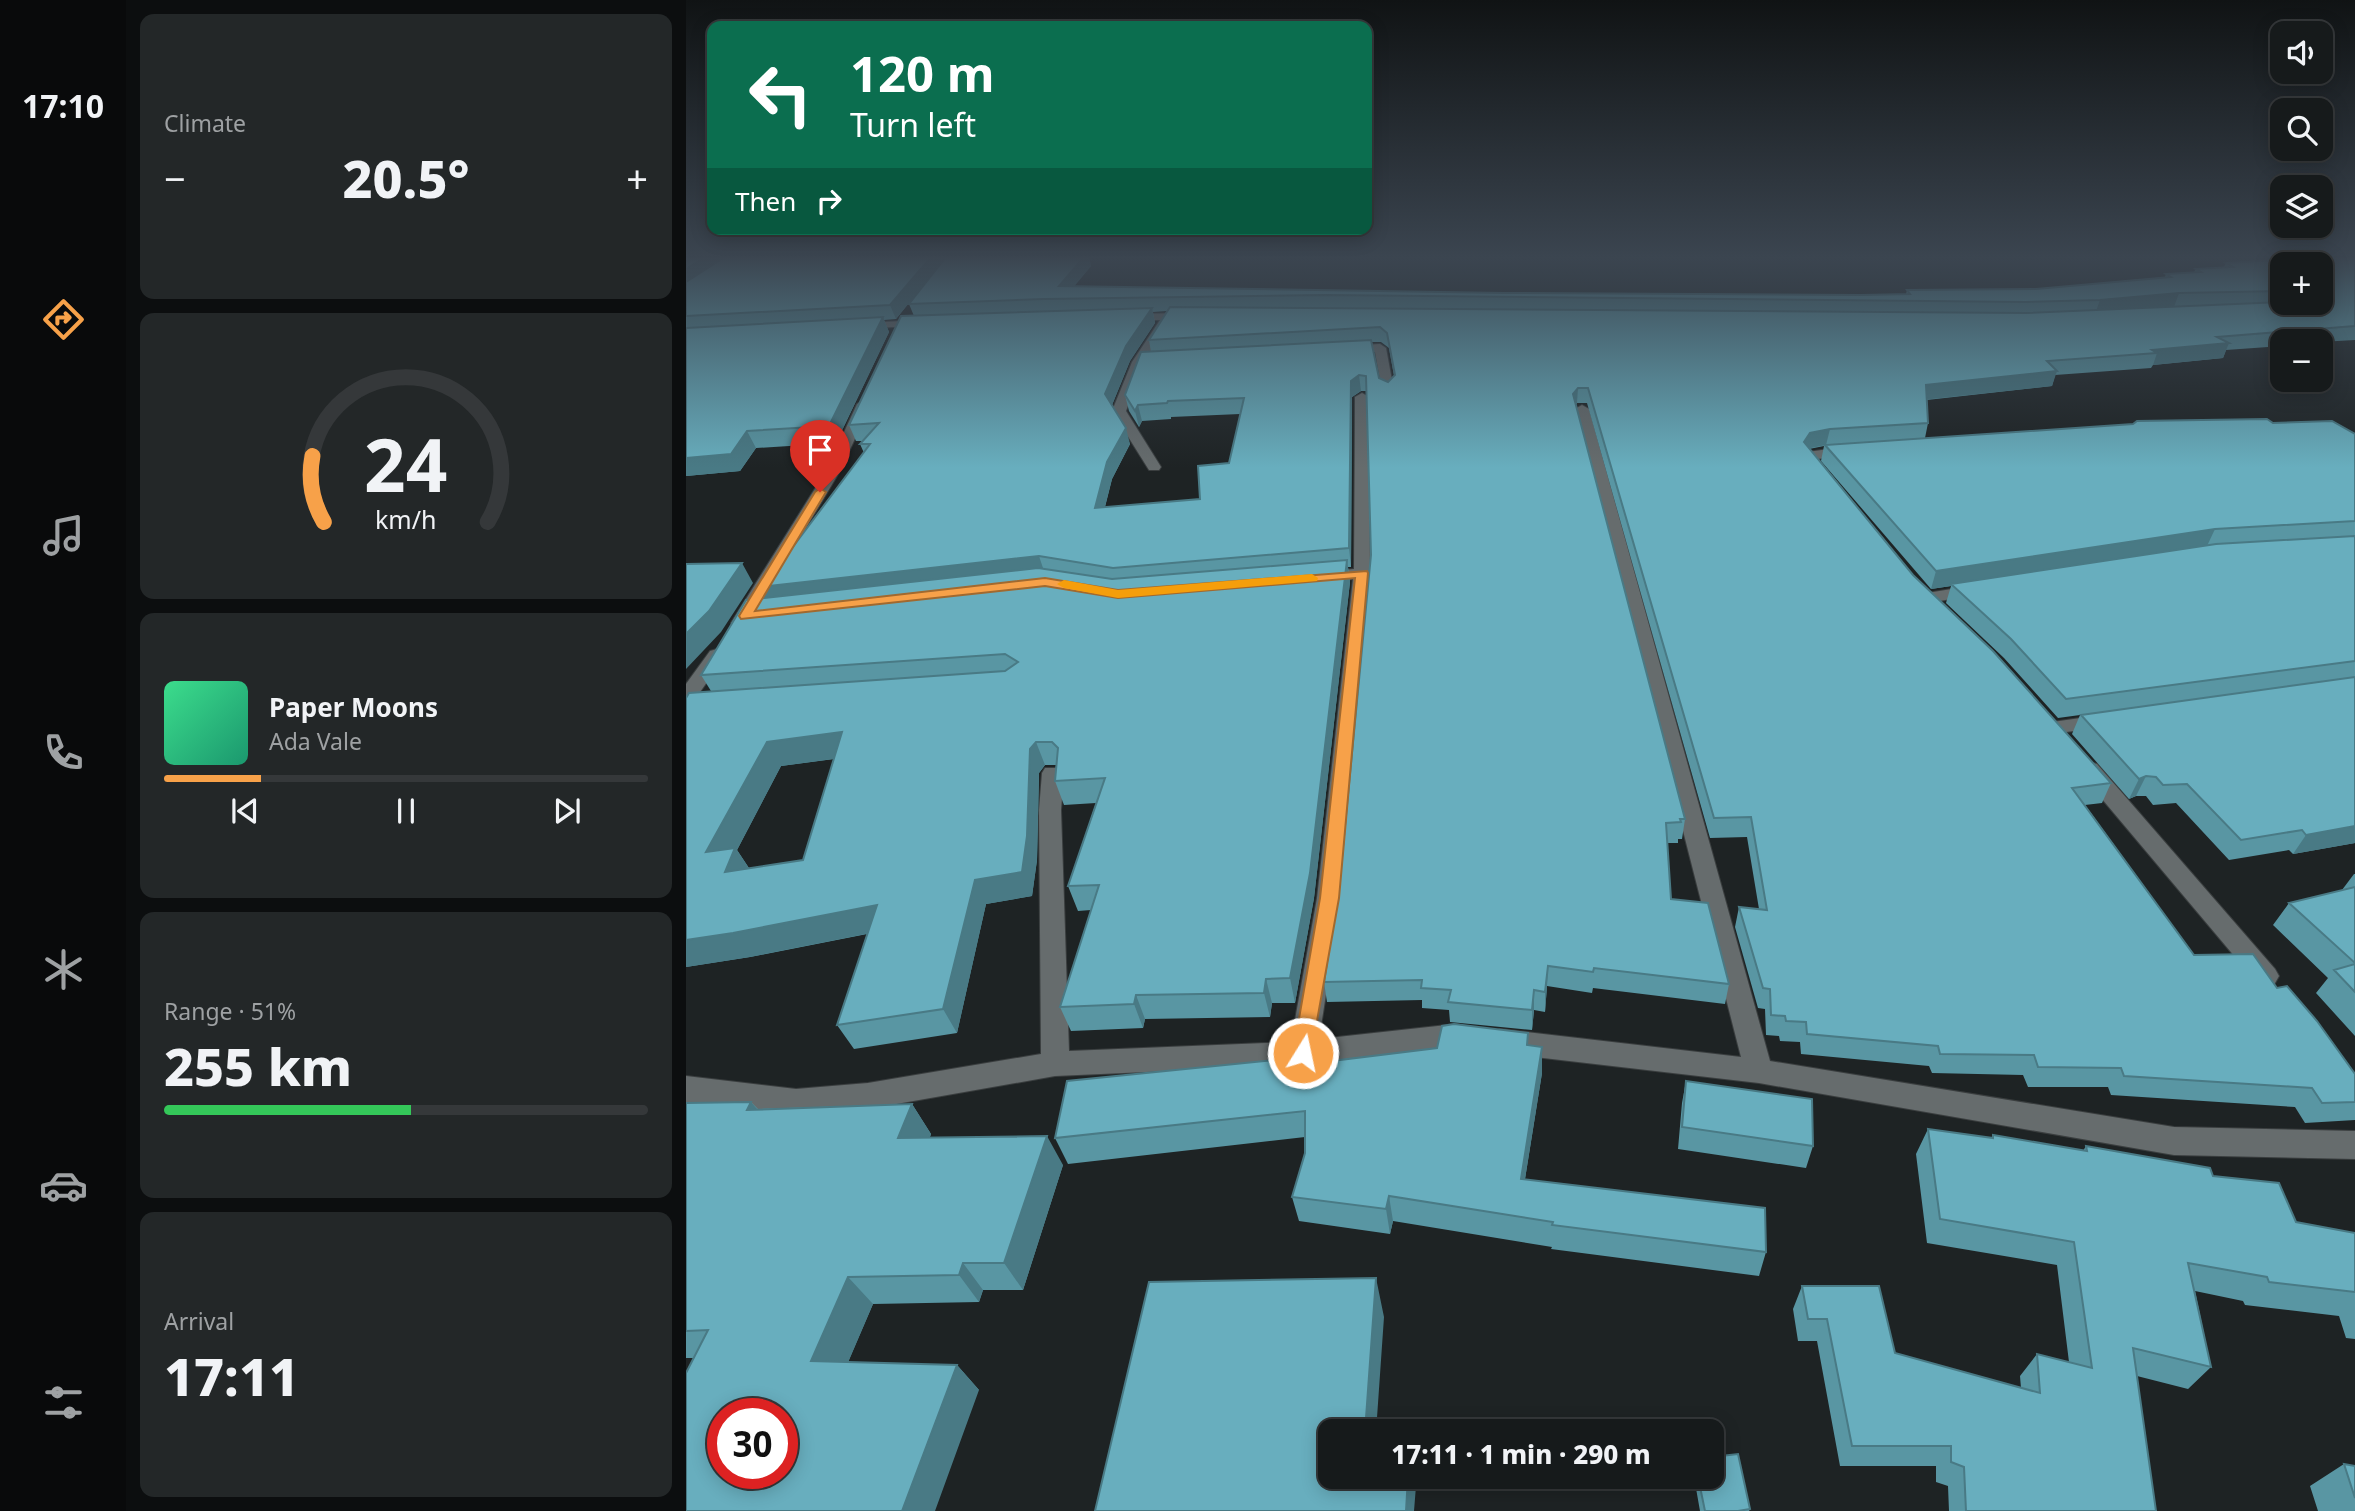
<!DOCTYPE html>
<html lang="en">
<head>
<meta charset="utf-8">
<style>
	body { margin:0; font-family:"Noto Sans",sans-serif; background:#232728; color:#f1f3f6; height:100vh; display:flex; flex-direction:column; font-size:26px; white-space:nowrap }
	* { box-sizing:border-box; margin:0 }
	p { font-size:23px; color:#9ea1a3 }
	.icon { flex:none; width:38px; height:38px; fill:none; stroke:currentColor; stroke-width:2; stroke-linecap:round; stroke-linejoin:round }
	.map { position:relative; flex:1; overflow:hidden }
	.sheet { display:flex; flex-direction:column; gap:14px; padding:14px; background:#0c0e0f; width:560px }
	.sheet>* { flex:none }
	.guide { position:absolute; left:21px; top:21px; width:665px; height:214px; border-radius:14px; box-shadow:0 4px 18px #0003,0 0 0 2px #35383a; background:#0b6e4f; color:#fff; overflow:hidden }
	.controls { position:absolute; left:1584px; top:21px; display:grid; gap:14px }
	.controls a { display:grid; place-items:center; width:63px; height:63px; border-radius:14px; background:#161a1b; box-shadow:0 4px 18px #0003,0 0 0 2px #35383a; font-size:35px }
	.speed { position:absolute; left:21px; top:1398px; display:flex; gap:14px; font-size:35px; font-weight:700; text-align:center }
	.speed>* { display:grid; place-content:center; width:91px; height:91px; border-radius:50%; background:#161a1b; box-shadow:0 4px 18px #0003,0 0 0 2px #35383a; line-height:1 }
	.speed .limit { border:10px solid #d22; background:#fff; color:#111 }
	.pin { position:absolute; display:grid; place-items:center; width:60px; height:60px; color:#fff; margin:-72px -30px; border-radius:50% 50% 50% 0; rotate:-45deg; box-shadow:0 0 7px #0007 }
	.pin .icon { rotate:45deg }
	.me { position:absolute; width:77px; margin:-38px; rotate:10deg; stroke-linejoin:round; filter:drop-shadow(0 0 5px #0008) }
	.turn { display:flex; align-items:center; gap:24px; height:147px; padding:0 28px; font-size:32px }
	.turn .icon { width:91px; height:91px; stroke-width:2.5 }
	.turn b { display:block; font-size:49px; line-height:60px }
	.then { display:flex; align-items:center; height:66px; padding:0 28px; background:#0003; gap:14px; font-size:26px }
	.big { font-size:52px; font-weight:800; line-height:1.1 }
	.sheet .tile { flex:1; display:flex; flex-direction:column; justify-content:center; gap:10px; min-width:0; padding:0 24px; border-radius:14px; background:#232728 }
	.sheet .dial { align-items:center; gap:0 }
	.dial svg { height:182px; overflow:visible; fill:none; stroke:#35383a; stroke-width:7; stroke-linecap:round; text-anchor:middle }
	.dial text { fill:#f1f3f6; stroke:none }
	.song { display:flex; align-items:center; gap:21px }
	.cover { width:84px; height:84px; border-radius:10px; background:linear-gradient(135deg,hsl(150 70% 55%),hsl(160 70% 35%)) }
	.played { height:7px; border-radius:4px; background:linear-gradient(90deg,#f7a149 20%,#35383a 20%) }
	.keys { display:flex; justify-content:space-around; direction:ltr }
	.heat { display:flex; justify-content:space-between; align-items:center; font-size:38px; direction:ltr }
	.charge { height:10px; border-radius:5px; background:linear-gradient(90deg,#34c759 51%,#35383a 0) }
	.trip { position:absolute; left:632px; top:1419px; width:406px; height:70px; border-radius:14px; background:#161a1b; box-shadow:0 4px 18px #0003,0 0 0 2px #35383a; font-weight:800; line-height:70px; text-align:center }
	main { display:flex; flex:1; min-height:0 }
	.dock { display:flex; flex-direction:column; width:126px; justify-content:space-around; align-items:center; background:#090a0b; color:#9ea1a3 }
	.dock .icon { width:49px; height:49px }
	.dock .active { color:#f7a149 }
	.dock b { font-size:32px; color:#f1f3f6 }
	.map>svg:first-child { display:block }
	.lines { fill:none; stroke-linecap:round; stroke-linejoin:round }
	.street-casing { stroke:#3a3e3f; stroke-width:2 }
	.street { fill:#666c6d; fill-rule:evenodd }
	.wall { fill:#5996a3; fill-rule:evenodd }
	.shaded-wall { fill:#497a85 }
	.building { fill:#68aebe; stroke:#497a85; stroke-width:2; fill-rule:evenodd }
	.route { fill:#f7a149; stroke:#a1692f; stroke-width:2 }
	.slow { fill:#f59e0b }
</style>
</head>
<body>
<main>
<nav class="dock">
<b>17:10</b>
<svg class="icon active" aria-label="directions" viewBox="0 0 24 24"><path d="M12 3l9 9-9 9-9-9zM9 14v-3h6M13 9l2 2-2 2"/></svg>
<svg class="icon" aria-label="music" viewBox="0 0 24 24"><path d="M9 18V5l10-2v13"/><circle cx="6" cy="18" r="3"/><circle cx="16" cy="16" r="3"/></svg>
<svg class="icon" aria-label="phone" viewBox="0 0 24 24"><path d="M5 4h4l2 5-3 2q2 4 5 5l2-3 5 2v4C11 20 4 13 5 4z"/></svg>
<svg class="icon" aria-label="climate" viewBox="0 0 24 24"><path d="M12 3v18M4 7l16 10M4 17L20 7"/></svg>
<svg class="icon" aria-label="car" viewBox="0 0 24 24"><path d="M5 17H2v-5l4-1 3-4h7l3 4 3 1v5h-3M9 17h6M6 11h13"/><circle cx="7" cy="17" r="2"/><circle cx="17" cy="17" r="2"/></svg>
<svg class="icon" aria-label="filters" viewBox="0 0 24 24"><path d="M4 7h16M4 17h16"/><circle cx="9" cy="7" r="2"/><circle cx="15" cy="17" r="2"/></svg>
</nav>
<section class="sheet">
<div class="tile"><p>Climate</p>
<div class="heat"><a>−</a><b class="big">20.5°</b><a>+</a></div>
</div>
<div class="tile dial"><svg viewBox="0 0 100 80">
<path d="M14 69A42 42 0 1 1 86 69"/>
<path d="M14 69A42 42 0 0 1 9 40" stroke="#f7a149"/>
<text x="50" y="56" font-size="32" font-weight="700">24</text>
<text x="50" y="72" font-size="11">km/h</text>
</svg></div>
<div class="tile">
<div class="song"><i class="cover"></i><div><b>Paper Moons</b><p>Ada Vale</p></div></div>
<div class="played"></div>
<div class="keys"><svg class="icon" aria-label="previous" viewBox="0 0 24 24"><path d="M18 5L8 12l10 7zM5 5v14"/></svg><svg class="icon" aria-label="pause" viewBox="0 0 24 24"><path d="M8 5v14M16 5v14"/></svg><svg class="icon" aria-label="next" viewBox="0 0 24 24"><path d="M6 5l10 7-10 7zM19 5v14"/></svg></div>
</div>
<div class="tile"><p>Range · 51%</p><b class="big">255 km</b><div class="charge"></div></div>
<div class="tile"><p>Arrival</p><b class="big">17:11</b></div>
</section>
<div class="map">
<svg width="1669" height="1511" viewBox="0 0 1669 1511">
	<rect width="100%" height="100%" fill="#1e2324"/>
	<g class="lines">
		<defs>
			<path id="street" d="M505,313L511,316L509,318L484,320L458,362L440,411L475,467L473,470H463L426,411L446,362L474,320H439L433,317L439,314Z
				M239,320L243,321V325L173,329L167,326L173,323Z
				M694,344L700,348L708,391L702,395L696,391L689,352L660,354L654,350L660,346Z
				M676,393L683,397L684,573L655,898L633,1039L770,1024L792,1029L796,1037L792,1045L782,1049L770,1048L617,1065L369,1076L182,1109L110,1115L0,1102V1076L110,1089L182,1083L355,1054L353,810L356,773L359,768H375L378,773L375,810L383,1051L605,1042L631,898L667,579L635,582L626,577L635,572L668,569L669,397Z
				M178,400L185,404L154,471L63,623L60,627H48L45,623L140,471L171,404Z
				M896,405L903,409L1084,1061L1488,1127L1669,1131V1159L1488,1155L1073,1083L814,1053L804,1049L800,1041L804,1033L814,1029L1055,1057L889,409Z
				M1165,446L1172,450L1170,453L1132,459L1144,476L1142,479H1132L1117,460L1121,452Z
				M1290,585L1299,590L1296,594L1241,603L1232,598L1241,593Z
				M31,649L40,655L7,702L0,704V684L24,651Z
				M1416,715L1423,716L1426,721L1423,726L1366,734L1359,733L1356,728L1359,723L1366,722Z
				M1403,762L1411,764L1589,969L1593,976L1589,983L1580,986L1571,983L1395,774L1392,769L1395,764Z"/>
		</defs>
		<use href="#street" class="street-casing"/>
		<use href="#street" class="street"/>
	</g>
	<path class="wall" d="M0,257H260L210,319L198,320L203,332L150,443L70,448L54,471L0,476Z
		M260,257H403L405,266L388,286L818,293L1175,295L1220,294L1221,290L1350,289L1479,277L1480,274L1508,272L1510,269L1538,267L1540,263L1669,257V340L1634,342V341H1596V346L1540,350L1537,358L1467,365L1465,368L1369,375L1366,386L1241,400L1242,423L1239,438L1587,423L1669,434V843L1607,854L1603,850L1543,860L1490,803L1467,805L1460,796H1450L1443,799L1386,734L1394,715L1372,718L1318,658L1260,603L1265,586L1245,589L1135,461L1138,446L1123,449L1227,575L1425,783L1416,803L1399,805L1508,955L1591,988L1669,1074V1120L1619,1123L1609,1107L1425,1095L1422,1087H1342L1337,1075L1246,1073L1243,1066L1115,1054L1114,1042L1094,1041L1093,1036L1080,1035L1079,1009L1072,1008L1049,927L1053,907L1073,909L1061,837L1024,838L901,403H891L890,405L999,819L996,839H992V843H981L985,899L1043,984L1039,1004L907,988L906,993L861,986L859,1012L848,1010L846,1030L764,1022L763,1010L736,1008V1000L641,1002L638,982L654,878L685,555L680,391H675L666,397L665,567H662L664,582L628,898L609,1003H586L584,1017L459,1019L457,1028L385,1031L374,1007L405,910L392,911L382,886L410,803L378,805L369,781L370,765H359L353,773L351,860L346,896L300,904L271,1033L168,1049L151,1025L181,934L64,957L0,967V698L25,691L15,675L79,598L94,564L178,453L174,444L177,441H170L163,425L228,316L223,304ZM1596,264H1634V303H1596ZM481,311L463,340L465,352L439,395L443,411L453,427L456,421L485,419V417L554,414L543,463L514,499L419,507L426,479L444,444L426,405L444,361L469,323L467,312ZM686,342H695L703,348L708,376L702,382L693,378ZM148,759L117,860L63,868L51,850L95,766Z
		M1668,874H1669V1036L1630,993L1642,978L1587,925L1603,903L1656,890Z
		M842,1033V1045L856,1073L839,1179L1080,1252L1073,1276L865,1249L866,1247L707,1221L704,1234L613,1221L606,1197L619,1153V1137L382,1164L369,1138L588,1060L590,1067L751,1048Z
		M1000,1081L1127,1146L1120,1168L992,1149L996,1103Z
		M65,1102L72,1109L226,1104L245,1134L244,1137L377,1165L337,1290H297L293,1302L187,1304L162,1362L271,1365L293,1390L8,1358H0V1103Z
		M1242,1129L1305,1138L1307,1135L1397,1151L1400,1146L1527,1176L1610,1222L1669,1233V1339L1660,1338L1653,1316L1559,1305L1557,1301L1509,1291L1525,1367L1502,1389L1451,1376L1470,1511H1263L1262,1486L1250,1482V1466H1154L1131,1341H1112L1107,1309L1116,1286L1209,1353L1335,1388L1334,1376L1351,1354L1383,1362L1371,1265L1241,1243L1230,1154Z
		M1658,1464L1669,1466V1511H1632L1624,1486Z
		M1008,1477H1026L1064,1509L1063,1511H1014Z"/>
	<path class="shaded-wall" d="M19,257H44L0,287V269Z
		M245,257H260L210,319L204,305Z
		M390,257H403L405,266L377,300L373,286Z
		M1493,293L1488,307L1409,314L1414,300Z
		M466,308L469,323L444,361L424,410L419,394L440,346Z
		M197,317L203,332L150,443L143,426Z
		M1543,343L1537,358L1467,365L1471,353L1466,350Z
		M1371,371L1366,386L1236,400L1240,385Z
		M673,375L675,391L666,397L665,567L663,548L665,381Z
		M892,388L891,403L886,410L887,394Z
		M452,405L456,421L453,427L449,411Z
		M440,428L444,444L426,479L414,526L409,508L421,462Z
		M1144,429L1140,445L1120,449L1118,442L1124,433Z
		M61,431L70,448L54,471L0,476V458Z
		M1529,529L1521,546L1265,584V586L1245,589L1250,571Z
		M353,556L359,574L83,605L73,587Z
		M661,560L664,582L628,898L609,1003L604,978Z
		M56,563L67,583L35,632L0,669V634Z
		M156,732L169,756L95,766L51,850L66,873L37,876L20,852L81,742Z
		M350,742L359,765L353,773L351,860L346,896L300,904L271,1033L257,1009L289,880L344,749Z
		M1460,776L1450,796L1443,799L1453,779Z
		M1669,826V843L1607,854L1620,835Z
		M191,905L205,929L64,957L0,967V940Z
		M862,966L861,986L859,1012V992Z
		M580,979L586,1003L584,1017L578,993Z
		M848,990V1010L846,1030V1010Z
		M450,995L459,1019L457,1028L448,1004Z
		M856,1047V1073L835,1204V1179Z
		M65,1102L90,1131L61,1110Z
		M226,1104L245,1134L232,1167L212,1138Z
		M361,1136L377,1165L337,1290L318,1263Z
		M703,1196L707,1221L704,1234L700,1209Z
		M277,1263L297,1290L293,1302L273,1275Z
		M162,1277L187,1304L152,1386L125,1361Z
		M690,1278L698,1317L690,1432H679Z
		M271,1365L293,1390L249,1511H216Z
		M722,1477H728L730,1486L728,1511H720Z"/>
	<path class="building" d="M0,257H19L0,269Z
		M39,257H245L204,305L0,316V282Z
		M260,257H398L373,286L818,293L1175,295L1224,294L1221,290L1350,289L1485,277L1480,274L1515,272L1510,269L1547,267L1540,263L1646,257H1669V326L1531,337L1543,343L1466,350L1471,353L1361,361L1371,371L1240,385L1242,423L1144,429L1124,433L1118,442L1227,575L1307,651L1425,783L1386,788L1508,955L1567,954L1591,988L1601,986L1631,1021L1669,1074V1102L1636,1103L1626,1088L1438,1076L1435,1068L1352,1067L1348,1055L1254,1054L1252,1046L1121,1034L1120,1022L1100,1021L1099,1016L1085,1015L1084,989L1077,988L1053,907L1081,910L1065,817L1028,818L902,388H892L887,394L999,819H994L995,822L980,823L985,899L1022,903L1043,984L908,968L907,972L862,966L859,992L848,990L846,1010L762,1002L765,990L735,988L736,980L638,982L654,878L685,555L680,376L673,375L665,381L663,548L427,568L353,556L73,587L86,564H94L184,444H174L193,423L163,425L215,316L466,308L440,346L419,394L440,428L421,462L409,508L514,499L512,466L543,463L558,398L482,401L481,403L452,405L449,411L439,395L455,352L685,340L693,378L702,382L709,375L701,333L694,327L463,340L484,307L1340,313L1596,302L1634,303V299L1640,295L1634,290V264H1596V291L1493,293L1414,300L1340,302L639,295L358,299L223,304Z
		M197,317L143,426L61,431L45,454L0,458V328Z
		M1581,419L1587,423L1646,421L1669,434V521L1529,529L1250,571L1139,445L1447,424L1451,421Z
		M1669,536V661L1380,699L1325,639L1265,584L1530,544Z
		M661,560L624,873L604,978L580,979L578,993L450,995L448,1004L374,1007L413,885L382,886L419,778L369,781L372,748L366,742H350L344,749L341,836L336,872L289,880L257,1009L151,1025L191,905L47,933L0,940V698L3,693L319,671L332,662L319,654L15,675L60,600L352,568L426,579ZM156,732L117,860L39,872L49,848L20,852L81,742Z
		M56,563L23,611L0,634V564Z
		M1669,677V826L1620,835L1616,830L1555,840L1501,784L1477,785L1470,777L1460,776L1453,779L1395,715Z
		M1669,887V963L1603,903Z
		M1669,964V992L1648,970Z
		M768,1024L842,1033L841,1045L856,1047L835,1179L1079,1208L1080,1252L866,1225L867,1222L703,1196L700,1209L606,1197L619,1153V1111L369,1138L381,1081L588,1060V1068L751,1048L756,1026Z
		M1000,1081L1126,1099L1127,1146L996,1127Z
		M65,1102L61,1110L226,1104L212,1138L361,1136L318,1263H277L273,1275L162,1277L125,1361L271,1365L216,1511H0V1373L22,1330L0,1331V1103ZM37,1414H96V1474H37Z
		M1242,1129L1307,1138V1135L1401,1151L1400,1146L1524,1168L1527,1176L1593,1183L1610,1222L1669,1233V1292L1583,1282L1581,1277L1502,1263L1525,1367L1447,1348L1470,1511H1280L1278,1467L1265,1462V1446H1166L1141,1319H1122L1116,1286H1193L1209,1353L1354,1393L1351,1354L1406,1368L1388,1242L1254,1219Z
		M690,1278L679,1432H644V1477H722L720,1511H409L463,1282Z
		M1052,1454L1064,1509L1052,1511H1019L1012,1477H1026V1457Z
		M1658,1464L1669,1466V1498Z"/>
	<linearGradient id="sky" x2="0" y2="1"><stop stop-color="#101314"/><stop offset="0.55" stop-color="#3b4550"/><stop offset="1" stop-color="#3b4550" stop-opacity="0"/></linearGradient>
	<rect width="1669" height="468" fill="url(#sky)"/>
	<path class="route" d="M134,488L140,492L69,611L359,578L432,590L681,571L682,573L653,898L624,1060L617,1062L610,1060L607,1053L634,898L669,578L432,598L359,586L55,619L53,616L129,492Z"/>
	<path class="slow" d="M626,574L632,578L631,581L432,598L378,588L371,584L378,580L432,590Z"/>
</svg>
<div class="controls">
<a><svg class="icon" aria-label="sound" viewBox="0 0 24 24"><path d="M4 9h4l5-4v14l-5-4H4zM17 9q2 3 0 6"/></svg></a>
<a><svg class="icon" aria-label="search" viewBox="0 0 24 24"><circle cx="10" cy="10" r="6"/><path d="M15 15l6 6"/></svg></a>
<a><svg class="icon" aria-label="layers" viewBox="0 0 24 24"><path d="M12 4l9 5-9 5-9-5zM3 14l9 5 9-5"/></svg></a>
<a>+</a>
<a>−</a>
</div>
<div class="speed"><div class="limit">30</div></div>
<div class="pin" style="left:134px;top:492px;background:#d93025"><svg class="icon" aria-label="arrive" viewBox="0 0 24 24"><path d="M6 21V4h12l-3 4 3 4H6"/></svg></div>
<svg class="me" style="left:617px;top:1053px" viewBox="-20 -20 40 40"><circle r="17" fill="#f7a149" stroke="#fff" stroke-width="3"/><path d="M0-11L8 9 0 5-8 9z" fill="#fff"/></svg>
<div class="trip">17:11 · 1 min · 290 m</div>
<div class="guide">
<div class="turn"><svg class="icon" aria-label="left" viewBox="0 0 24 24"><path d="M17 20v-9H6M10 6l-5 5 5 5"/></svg><div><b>120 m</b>Turn left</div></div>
<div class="then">Then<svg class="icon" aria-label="right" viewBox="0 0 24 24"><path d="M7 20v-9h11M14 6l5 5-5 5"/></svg></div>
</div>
</div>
</main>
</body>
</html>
